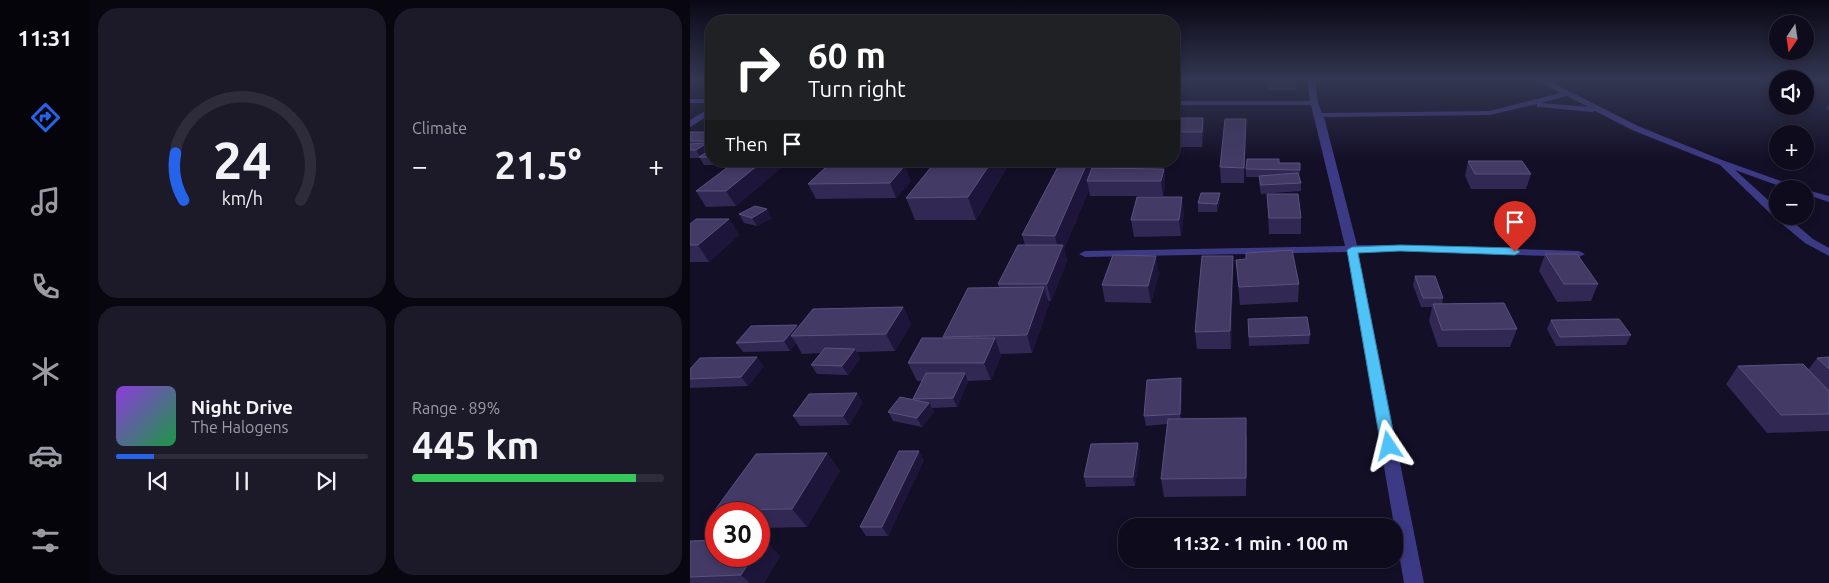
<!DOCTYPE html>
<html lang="en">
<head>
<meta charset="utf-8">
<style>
	body { margin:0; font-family:Ubuntu,sans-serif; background:#1c1929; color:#f1f3f6; height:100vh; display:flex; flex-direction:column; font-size:19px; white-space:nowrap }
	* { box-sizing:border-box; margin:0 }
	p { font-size:16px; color:#9b9ba3 }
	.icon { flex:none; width:28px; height:28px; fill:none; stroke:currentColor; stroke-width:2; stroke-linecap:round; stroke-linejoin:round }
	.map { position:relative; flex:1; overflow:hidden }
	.side { display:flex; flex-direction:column; gap:8px; padding:8px; background:#08060f; width:600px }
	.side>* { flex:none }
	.banner { position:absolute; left:15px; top:15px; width:475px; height:152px; border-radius:20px; box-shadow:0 2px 8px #0003,0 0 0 1px #2e2b3b; background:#202124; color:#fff; overflow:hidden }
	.needle { width:32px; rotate:193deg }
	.tools { position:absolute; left:1079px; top:15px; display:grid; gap:10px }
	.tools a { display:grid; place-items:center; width:45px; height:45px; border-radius:50%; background:#0e0b1c; box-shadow:0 2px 8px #0003,0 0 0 1px #2e2b3b; font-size:25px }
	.speed { position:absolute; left:15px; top:502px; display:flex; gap:10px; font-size:25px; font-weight:700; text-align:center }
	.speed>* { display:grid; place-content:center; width:65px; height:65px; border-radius:50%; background:#0e0b1c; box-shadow:0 2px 8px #0003,0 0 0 1px #2e2b3b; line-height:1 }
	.speed .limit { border:8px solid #d22; background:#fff; color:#111 }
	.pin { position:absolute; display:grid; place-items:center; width:42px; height:42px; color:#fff; margin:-51px -21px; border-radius:50% 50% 50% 0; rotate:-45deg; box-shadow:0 0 5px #0007 }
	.pin .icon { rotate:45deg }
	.me { position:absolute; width:55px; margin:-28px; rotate:350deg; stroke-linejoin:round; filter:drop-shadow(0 0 4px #0008) }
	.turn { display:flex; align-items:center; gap:18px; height:105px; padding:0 20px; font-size:22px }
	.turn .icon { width:65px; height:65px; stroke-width:2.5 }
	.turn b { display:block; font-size:35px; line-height:42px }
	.then { display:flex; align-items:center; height:48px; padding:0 20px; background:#0003; gap:10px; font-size:19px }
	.big { font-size:38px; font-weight:700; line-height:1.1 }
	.side .tile { flex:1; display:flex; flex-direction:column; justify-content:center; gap:8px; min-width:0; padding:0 18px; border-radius:20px; background:#1c1929 }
	.side .dial { align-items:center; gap:0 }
	.dial svg { height:130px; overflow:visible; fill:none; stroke:#2e2b3b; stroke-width:7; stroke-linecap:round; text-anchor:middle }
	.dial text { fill:#f1f3f6; stroke:none }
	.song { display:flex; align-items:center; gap:15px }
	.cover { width:60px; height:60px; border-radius:8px; background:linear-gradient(135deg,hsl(270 70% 55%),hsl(140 70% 35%)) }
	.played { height:5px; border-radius:2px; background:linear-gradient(90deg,#2563eb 15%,#2e2b3b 15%) }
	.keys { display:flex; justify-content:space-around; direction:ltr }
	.heat { display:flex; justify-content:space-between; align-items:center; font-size:28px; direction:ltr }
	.charge { height:8px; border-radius:4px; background:linear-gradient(90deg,#34c759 89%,#2e2b3b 0) }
	.side .tiles { flex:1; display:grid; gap:8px; grid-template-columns:repeat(2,1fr) }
	.trip { position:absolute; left:428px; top:518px; width:285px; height:50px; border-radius:20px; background:#0e0b1c; box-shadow:0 2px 8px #0003,0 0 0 1px #2e2b3b; font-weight:700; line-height:50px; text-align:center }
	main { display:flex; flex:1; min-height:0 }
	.tab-bar { display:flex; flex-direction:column; width:90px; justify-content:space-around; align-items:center; background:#06040b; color:#9b9ba3 }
	.tab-bar .icon { width:35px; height:35px }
	.tab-bar .on { color:#2563eb }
	.tab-bar b { font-size:22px; color:#f1f3f6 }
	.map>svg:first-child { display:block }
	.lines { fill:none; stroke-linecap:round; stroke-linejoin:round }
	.minor { fill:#3d3a85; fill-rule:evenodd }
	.wall { fill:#312854 }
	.shaded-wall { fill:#1d163a }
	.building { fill:#433a66; stroke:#5a527e }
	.route { fill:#4fc3f7; stroke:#337fa1 }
</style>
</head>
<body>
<main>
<nav class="tab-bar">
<b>11:31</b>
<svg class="icon on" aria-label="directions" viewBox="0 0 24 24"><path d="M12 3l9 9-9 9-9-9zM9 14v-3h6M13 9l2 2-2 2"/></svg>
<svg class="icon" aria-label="music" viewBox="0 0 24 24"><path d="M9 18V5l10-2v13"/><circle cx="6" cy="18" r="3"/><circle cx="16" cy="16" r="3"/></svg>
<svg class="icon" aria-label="phone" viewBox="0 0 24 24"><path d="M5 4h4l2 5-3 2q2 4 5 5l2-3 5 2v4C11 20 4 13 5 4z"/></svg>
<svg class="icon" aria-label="climate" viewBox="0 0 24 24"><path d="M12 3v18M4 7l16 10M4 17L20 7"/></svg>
<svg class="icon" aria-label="car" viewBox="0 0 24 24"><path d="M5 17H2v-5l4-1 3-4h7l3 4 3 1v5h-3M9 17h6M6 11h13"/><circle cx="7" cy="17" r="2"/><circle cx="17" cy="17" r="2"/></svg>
<svg class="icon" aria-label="filters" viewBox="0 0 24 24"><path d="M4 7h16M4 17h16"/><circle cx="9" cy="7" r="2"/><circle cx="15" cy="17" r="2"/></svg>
</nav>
<section class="side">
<div class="tiles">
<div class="tile dial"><svg viewBox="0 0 100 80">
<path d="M14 69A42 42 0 1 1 86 69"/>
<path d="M14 69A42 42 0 0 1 9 40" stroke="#2563eb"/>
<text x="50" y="56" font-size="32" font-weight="700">24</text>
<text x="50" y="72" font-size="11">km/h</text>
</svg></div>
<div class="tile"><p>Climate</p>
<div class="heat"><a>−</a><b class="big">21.5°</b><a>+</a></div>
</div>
<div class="tile">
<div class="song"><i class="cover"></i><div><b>Night Drive</b><p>The Halogens</p></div></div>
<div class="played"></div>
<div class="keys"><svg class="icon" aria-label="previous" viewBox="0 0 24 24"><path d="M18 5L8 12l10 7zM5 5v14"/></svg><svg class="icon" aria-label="pause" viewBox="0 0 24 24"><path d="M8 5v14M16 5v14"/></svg><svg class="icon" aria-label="next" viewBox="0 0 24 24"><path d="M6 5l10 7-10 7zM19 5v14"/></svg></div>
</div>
<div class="tile"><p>Range · 89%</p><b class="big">445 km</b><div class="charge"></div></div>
</div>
</section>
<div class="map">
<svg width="1139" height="583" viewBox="0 0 1139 583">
	<rect width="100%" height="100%" fill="#130f26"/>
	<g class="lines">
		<path class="minor" d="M617,80H625L628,103L632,113L800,111L870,93L847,80H857L948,126L1032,160L1113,189L1139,196V202L1115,194V189H1098L1045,170L1088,209V216H1096L1123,239L1139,248V256L1115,243L1085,218L1030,165L942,130L905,111L902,112L850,107H847V104L800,115L634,117L667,245H709L889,251L895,254L889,257L709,251L668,252L734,583H714L657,252L395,257L389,254L395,251L655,246L621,105H484V101H620ZM877,96L898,107L851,103Z
			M0,99H21V103H0Z
			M18,109H21V114L0,127V120Z"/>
	</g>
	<path class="wall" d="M579,80H606V90H579Z
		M1139,103V111L1136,108Z
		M484,118H513L514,132L512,147H484Z
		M556,119L554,183H531L530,167Z
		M0,132H21V148H20L21,150V161H99L46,206L16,207L6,191L41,165H14L10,158H0Z
		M103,161H129L126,165L106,167Z
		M246,161H314L316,169L286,220H225L216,198Z
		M778,161L841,174L836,189H781L775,176Z
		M589,163L610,170L609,177L611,183V191L571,194L569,184V177H556V169Z
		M408,168L474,169L475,184L473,196H400L399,190L374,249L377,261L361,301H358L359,304L342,353L310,354L311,356L301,380L278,381V382L267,407L242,408L244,412L232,427L203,421L198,412L223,400V399L232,381H227L218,363L254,338L253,337L309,288L308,284L335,245L332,235Z
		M221,181L206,198L126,199L118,184Z
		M577,194L611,218V234H579Z
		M530,202L527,212H508V203Z
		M494,213L491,236L444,237L441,220Z
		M49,214L82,218L67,226L54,223Z
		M39,219L49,235L19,262H0V245Z
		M855,254L908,284L901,301L867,302L849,271Z
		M546,260L609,284L608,302L550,305L547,276Z
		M469,273L461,303L415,302L412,285Z
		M543,273L541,349H507L505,332Z
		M725,276L753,298L752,304L827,329L820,347H748L739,321L742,307H731L723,285Z
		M213,307L221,324L205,351L167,352L170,359L158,375L127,374L121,365L131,353L112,354L106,343L100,351L53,352L46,343L109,327Z
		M558,319L620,335L619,344L559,346Z
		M861,320L941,335L936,345L866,346L857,329Z
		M1139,357V431L1077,433L1036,384L1048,366L1118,370L1127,358Z
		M74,366L58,386L0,388V379Z
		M492,387L491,419L557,436L556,496L474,497L471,479L477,424L456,426L454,416Z
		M173,402L159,425L110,426L103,416Z
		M448,443L450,453L445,486L396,487L394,477Z
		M137,453L150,471L117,527L69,528V514H28L25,510Z
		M234,460L198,536H176L170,527Z
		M0,541L90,556L74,583H0Z"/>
	<path class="shaded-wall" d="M513,118L514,132L512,147V132Z
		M556,119V133L554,183V168Z
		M17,143L21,151L10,157L6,150Z
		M73,161H99L46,206L36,191Z
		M124,161H129L126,165Z
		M302,161H314L316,169L286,220L278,197Z
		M398,161H411L403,181H397L399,190L374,249L377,261L361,301L357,284L369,254L365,236Z
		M215,165L221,181L206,198L200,183Z
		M474,169L475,184L473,196L471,181Z
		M530,193V202L527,212V204Z
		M492,197L494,213L491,236L489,220Z
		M77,209L82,218L67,226L62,218Z
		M39,219L49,235L19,262L8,245Z
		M466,256L469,273L461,303L458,286Z
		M543,256V273L541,349L540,331Z
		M354,287L359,304L342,353L337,335Z
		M213,307L221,324L205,351L196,334Z
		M107,325L113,334L101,336L106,343L100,351L94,341Z
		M305,338L311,356L301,380L294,363Z
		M165,349L170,359L158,375L152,366Z
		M67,357L74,366L58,386L51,377Z
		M275,373L278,382L267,407L263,398Z
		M491,378L492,387L491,424L490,414Z
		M167,393L173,402L159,425L153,416Z
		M239,403L244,412L232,427L227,418Z
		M448,443L450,453L445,486L443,477Z
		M229,451L234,460L198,536L192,527Z
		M137,453L150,471L117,527L102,509Z
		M74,538L90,556L74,583H60L51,575L63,556H69V547Z"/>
	<path class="building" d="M484,118H513L512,132H484Z
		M535,119H556L554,168L530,167Z
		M0,132H21V141H0Z
		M17,143L6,150H0V144Z
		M20,150H21V157H9Z
		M557,159H589V163H610V170L556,169Z
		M46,161H73L36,191H6Z
		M246,161H302L278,197L216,198Z
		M371,161H398L365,236L332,235Z
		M778,161H832L841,174H785Z
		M215,165L200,183L118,184L137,166Z
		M402,168L474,169L471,181H397Z
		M608,173L611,183L571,185L569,176Z
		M511,193H530L527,204L508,203Z
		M577,194H608L611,218H579Z
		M447,197H492L489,220H441Z
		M65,206L77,209L62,218L49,214Z
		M6,219H39L8,245H0V224Z
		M328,245H373L357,284H308Z
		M602,250L609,284L549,287L546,260L556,259V253Z
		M855,254H887L908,284H874Z
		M423,255L466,256L458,286L412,285Z
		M512,256H543L540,331L505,332Z
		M725,276H745L753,298H733Z
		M354,287L337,335L253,337L278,288Z
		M814,303L827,329L752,330L743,304Z
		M213,307L196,334L101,336L123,309Z
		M617,317L620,335L559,337L558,319Z
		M929,319L941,335L870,337L861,320Z
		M107,325L94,341L46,343L61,326Z
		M232,338H305L294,363H218Z
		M135,348L165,349L152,366L121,365Z
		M67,357L51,377L0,379V369L10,358Z
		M1139,357V369L1127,358Z
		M1113,364L1139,391V414L1091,415L1048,366Z
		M236,373H275L263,398L223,399Z
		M491,378L490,414L454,416L457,380Z
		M167,393L153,416H103L119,394Z
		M210,397L239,403L227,418L198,412Z
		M556,418V478L471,479L478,419Z
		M448,443L443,477H394L401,444Z
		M209,451H229L192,527H170Z
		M137,453L102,509L25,510L66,454Z
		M69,538H74L69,547Z
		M26,540V556H63L51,575L0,577V541Z"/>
	<linearGradient id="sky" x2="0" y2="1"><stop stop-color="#0a0815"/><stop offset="0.49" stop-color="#333752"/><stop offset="1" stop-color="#333752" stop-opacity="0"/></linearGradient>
	<rect width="1139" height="162" fill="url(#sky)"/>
	<path class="route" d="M710,245L825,248L830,252L825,255L710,251L668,253L706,446L704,450L699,452L694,450L691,446L657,250L662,247Z"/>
</svg>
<div class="tools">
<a><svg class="needle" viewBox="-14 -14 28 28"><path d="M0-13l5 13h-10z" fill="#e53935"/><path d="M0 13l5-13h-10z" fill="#9b9ba3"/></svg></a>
<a><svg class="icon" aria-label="sound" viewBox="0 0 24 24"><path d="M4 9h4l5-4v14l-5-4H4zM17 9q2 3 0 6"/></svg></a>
<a>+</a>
<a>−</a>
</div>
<div class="speed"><div class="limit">30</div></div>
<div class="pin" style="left:825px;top:252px;background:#d93025"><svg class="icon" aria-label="arrive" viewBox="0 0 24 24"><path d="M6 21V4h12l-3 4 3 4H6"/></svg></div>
<svg class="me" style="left:699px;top:446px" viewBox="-20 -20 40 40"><path d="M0-17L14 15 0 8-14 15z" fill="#4fc3f7" stroke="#fff" stroke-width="4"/></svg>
<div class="trip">11:32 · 1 min · 100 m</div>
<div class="banner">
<div class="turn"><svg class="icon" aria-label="right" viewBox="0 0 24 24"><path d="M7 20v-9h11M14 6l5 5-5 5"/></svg><div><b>60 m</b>Turn right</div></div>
<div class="then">Then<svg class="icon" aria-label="arrive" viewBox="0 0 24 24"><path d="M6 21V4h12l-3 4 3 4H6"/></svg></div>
</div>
</div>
</main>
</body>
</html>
